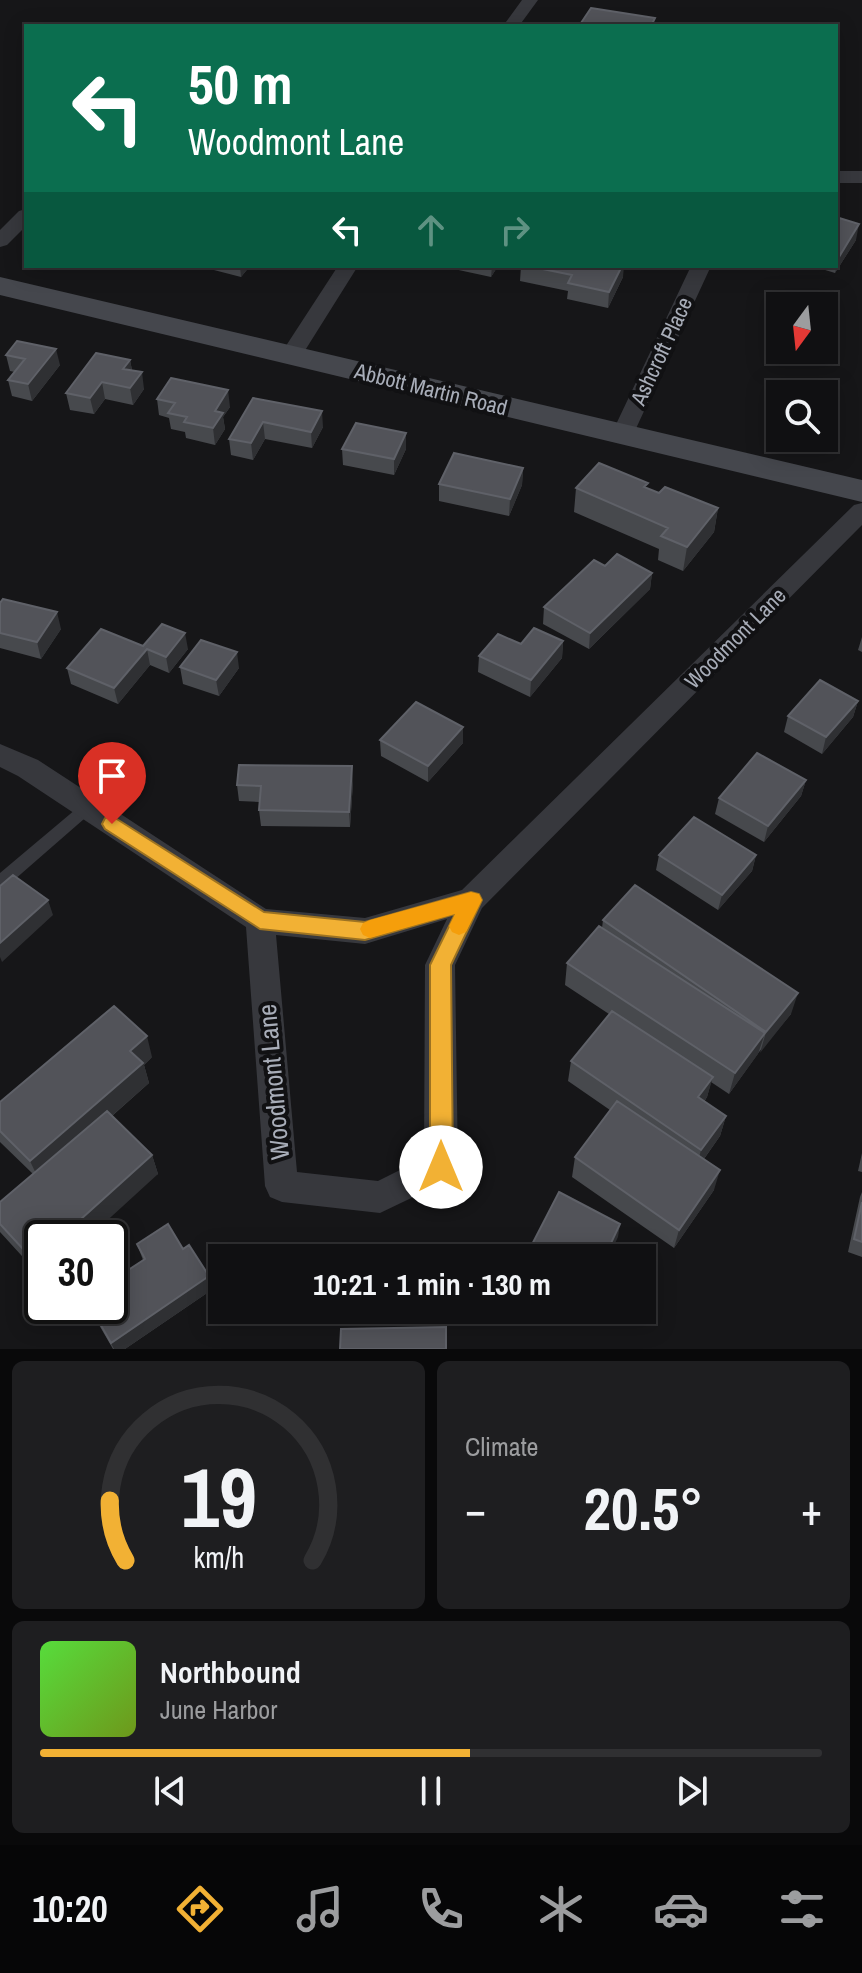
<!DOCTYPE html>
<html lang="en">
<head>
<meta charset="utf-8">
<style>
	body { margin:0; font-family:"Archivo Narrow",sans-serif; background:#1e1e20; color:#f1f3f6; height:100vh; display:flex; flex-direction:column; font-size:30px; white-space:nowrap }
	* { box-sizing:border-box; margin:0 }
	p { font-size:26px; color:#9c9d9f }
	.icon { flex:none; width:44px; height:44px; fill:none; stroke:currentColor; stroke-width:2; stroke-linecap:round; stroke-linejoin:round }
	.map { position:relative; height:1349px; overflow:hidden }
	.side { display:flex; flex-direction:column; gap:12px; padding:12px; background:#09090a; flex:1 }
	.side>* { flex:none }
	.guide { position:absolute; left:24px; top:24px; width:814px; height:244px; border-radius:0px; box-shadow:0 4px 20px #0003,0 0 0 2px #303032; background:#0b6e4f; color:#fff; overflow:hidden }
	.needle { width:52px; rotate:195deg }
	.controls { position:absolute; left:766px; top:292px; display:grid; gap:16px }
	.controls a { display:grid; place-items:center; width:72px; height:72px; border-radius:0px; background:#101012; box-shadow:0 4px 20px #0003,0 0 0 2px #303032; font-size:40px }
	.speed { position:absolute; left:24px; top:1220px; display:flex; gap:16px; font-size:40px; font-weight:700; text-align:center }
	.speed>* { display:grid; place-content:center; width:104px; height:104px; border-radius:50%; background:#101012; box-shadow:0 4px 20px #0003,0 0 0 2px #303032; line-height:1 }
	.speed .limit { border:4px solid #111; border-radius:12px; background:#fff; color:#111 }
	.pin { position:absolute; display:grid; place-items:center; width:68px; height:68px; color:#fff; margin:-82px -34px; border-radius:50% 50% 50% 0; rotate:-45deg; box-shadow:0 0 8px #0007 }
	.pin .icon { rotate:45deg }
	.me { position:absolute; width:88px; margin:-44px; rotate:0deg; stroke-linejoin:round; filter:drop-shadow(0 0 6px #0008) }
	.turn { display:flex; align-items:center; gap:28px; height:168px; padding:0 32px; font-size:36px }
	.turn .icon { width:104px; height:104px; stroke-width:2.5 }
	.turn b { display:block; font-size:56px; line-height:68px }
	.lanes { display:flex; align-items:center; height:76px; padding:0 32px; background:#0003; justify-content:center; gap:40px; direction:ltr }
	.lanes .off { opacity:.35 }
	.big { font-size:60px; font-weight:800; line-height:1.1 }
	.side .tile { flex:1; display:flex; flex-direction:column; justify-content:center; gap:12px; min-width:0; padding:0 28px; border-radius:12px; background:#1e1e20 }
	.side .dial { align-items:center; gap:0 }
	.dial svg { height:208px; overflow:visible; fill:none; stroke:#303032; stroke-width:7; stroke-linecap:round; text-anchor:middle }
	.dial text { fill:#f1f3f6; stroke:none }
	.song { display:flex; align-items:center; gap:24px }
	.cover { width:96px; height:96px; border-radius:12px; background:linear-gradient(135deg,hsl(110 70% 55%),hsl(80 70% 35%)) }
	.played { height:8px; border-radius:4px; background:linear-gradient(90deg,#f2b134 55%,#303032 55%) }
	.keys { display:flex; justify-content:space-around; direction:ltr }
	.heat { display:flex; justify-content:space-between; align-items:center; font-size:44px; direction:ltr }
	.side .tiles { flex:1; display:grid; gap:12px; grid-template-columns:1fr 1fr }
	.tile:last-child { grid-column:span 2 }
	.trip { position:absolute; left:208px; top:1244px; width:448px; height:80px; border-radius:0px; background:#101012; box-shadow:0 4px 20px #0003,0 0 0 2px #303032; font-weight:800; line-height:80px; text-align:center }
	.menu { display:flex; height:128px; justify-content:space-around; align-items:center; background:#060607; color:#9c9d9f }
	.menu .icon { width:56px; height:56px }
	.menu .selected { color:#f2b134 }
	.menu b { font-size:36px; color:#f1f3f6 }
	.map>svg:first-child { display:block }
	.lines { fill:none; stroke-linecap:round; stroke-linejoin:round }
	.service { fill:#37383d; fill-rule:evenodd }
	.minor { fill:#37383d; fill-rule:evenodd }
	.secondary { fill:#45474d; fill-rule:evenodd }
	.wall { fill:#47494d }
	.shaded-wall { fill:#2f3033 }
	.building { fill:#525359; stroke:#5f6168; stroke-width:2 }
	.route { fill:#f2b134; stroke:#9d7322; stroke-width:2 }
	.slow { fill:#f59e0b }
	.labels { text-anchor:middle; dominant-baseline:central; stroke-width:8; stroke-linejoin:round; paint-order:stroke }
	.street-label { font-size:22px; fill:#a8adb8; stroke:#111113 }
	.near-street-label { font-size:26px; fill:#a8adb8; stroke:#111113 }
</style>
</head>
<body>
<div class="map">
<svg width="862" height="1349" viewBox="0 0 862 1349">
	<rect width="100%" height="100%" fill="#161618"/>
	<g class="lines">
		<path class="service" d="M87,802L92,804L95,808L92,812L6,887L0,888V873L82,804Z"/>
		<path class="minor" d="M522,0H538L519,26H503Z
			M836,171H862V183H836Z
			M26,209V226L7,245L0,247V230L19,211Z
			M338,266H358L299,360H283L280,355Z
			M691,266H711L633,435L630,440H614L611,435Z
			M862,503V525L482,908L455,965L458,1167L453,1178L380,1213L282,1202L270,1197L265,1186L246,927L18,776L0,767V744L38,760L266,909L365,918L462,890L854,505ZM447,919L425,965L424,1158L378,1181L297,1172L276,935L365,944Z"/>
		<path class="secondary" d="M0,277L862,480V502L0,295Z"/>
	</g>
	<path class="wall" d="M836,217L856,240L835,273L812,266H836Z
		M210,266H250L241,277L210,269Z
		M440,266H498L491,277Z
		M521,266H622L623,277L608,308L567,299L568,291L520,281Z
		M6,355L60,365L32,401L12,396L8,380L15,372L10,371Z
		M130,360L132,370L144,389L133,405L105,399L94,414L70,410L66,393Z
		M253,398L323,427L312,448L265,439L253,460L231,455L229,439Z
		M157,399L230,407L223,417L225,429L215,445L186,438L185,432L171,429L169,418L159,415Z
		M406,433V449L394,475L343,465L342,449Z
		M523,468L522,485L509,516L439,501V484Z
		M576,488H647L659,493L718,508L714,532L683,571L658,560L659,549L574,512Z
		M605,566L652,573L650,589L589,649L543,624L544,607Z
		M0,603L61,629L41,659L0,648Z
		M862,637V652L858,650Z
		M563,641L562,658L530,697L478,672L479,656L521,644Z
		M143,646L188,649L169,673L150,665L118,704L71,684L67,668Z
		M180,667L239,668L219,696L183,684Z
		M858,701L853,717L822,754L784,732L788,716Z
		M380,740L463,743L428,782L381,756Z
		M806,780L801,796L764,842L715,814L719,798Z
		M353,782L350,827L261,826L259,810L260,802L239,801L237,785Z
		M659,855H756L752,871L718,910L656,870Z
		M603,920L791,1014L759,1052L729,1094L711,1082L707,1097L704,1102L726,1116L720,1136L704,1159L714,1190L674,1248L572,1177L575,1157L610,1110L568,1081L571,1061L609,1014L565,985L567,963L602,928Z
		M152,1057L144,1065L149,1083L112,1116L152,1155L158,1174L42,1238V1278L0,1232V1202L33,1174L0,1142V1102Z
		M862,1153V1172L858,1171Z
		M862,1192V1257L848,1252L860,1197Z
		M137,1244L183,1249L209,1276L213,1289L125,1349H113L88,1306H110V1273L112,1280L143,1260Z
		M60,1306H85L72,1318Z"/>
	<path class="shaded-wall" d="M859,224L856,240L835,273L839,257Z
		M240,266H250L241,277Z
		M492,266H498L491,277Z
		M622,266H624L623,277L608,308L609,292Z
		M56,349L60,365L32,401L28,384Z
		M130,360L133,376L123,369Z
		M142,372L144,389L133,405L130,388Z
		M102,382L105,399L94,414L90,398Z
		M228,390L230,407L223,417L225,429L215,445L213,428L215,411Z
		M322,411L323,427L312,448L311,432Z
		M263,422L265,439L253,460L251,443Z
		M406,433V449L394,475V459Z
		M523,468L522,485L509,516L510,499Z
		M718,508L714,532L683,571L687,547Z
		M652,573L650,589L589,649L590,633Z
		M57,612L61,629L41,659L37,642Z
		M185,633L188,649L169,673L166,657Z
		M563,641L562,658L530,697L531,680Z
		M147,649L150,665L118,704L114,688Z
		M237,652L239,668L219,696L216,680Z
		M858,701L853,717L822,754L826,737Z
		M463,727V743L428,782V766Z
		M352,766L353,782L350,827L349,812Z
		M806,780L801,796L764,842L768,826Z
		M756,855L752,871L718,910L722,895Z
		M48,900L53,915L2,962L0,957V943Z
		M798,993L791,1014L760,1053L766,1032Z
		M765,1033L758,1054L729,1094L735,1073Z
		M147,1036L152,1057L144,1065L149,1083L39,1180L30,1161L130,1051Z
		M713,1077L707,1097L692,1118L698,1097Z
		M726,1116L720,1136L696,1170L701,1150Z
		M152,1155L158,1174L88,1238H60Z
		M720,1170L714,1190L674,1248L679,1230Z
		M620,1224L618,1237L608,1258H604Z
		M42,1254V1278L34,1261Z
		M209,1276L213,1289L125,1349H114L111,1343Z
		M75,1306H85L72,1318L69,1312Z"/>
	<path class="building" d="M591,8L655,18L651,26H579Z
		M836,217L859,224L839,257L836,256Z
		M528,266H622L609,292L568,283L572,275Z
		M17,341L56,349L28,384L8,380L25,359L6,355Z
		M96,353L130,360L123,369L142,372L130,388L102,382L90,398L66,393Z
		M171,378L228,390L215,411L223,413L213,428L184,422L187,417L168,413L175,403L157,399Z
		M253,398L322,411L311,432L263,422L251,443L229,439Z
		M356,423L406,433L394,459L342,449Z
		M454,453L523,468L510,499L439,484Z
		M599,463L648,483L644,487L659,493L665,487L718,508L687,547L661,536L668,528L576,488Z
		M617,554L652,573L590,633L544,607L594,560L605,566Z
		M3,599L57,612L37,642L0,633V603Z
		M162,624L185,633L166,657L147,649L114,688L67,668L101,629L143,646Z
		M534,628L563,641L531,680L479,656L498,634L521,644Z
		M201,640L237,652L216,680L180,667Z
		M820,680L858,701L826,737L788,716Z
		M416,702L463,727L428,766L380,740Z
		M757,753L806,780L768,826L719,798Z
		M239,765L352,766L349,812L259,810L261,786L237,785Z
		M694,817L756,855L722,895L659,855Z
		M13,875L48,900L0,943V886Z
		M635,885L798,993L766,1032L603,920Z
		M599,926L765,1033L735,1073L567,963Z
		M114,1006L147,1036L130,1051L143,1063L30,1161L0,1131V1102Z
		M612,1011L713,1077L698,1097L726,1116L701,1150L571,1061Z
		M617,1101L720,1170L679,1230L575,1157Z
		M107,1111L152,1155L60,1238H42V1254L34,1261L0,1224V1202Z
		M559,1192L620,1224L604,1258H525Z
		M862,1202V1242L854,1239Z
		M168,1224L183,1249L189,1245L209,1276L111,1343L90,1306H110V1282L145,1259L137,1244Z
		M63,1306H75L69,1312Z
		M446,1327V1349H340L341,1329Z"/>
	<path class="route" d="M112,816L264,912L365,922L471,892L479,894L482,900L451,965L453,1167L450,1175L441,1178L433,1175L430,1167V965L455,914L365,940L260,929L105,829L102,824L105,818Z"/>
	<path class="slow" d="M471,892L479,894L482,900L466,932L459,935L452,932L449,926L455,914L370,938L363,935L360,929L363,923L370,920Z"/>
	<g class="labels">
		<g class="street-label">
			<text transform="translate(661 351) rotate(-65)">Ashcroft Place</text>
			<text transform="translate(431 389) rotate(14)">Abbott Martin Road</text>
			<text transform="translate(735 638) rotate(-45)">Woodmont Lane</text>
		</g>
		<g class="near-street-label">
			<text transform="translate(273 1082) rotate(-95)">Woodmont Lane</text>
		</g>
	</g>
</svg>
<div class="controls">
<a><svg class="needle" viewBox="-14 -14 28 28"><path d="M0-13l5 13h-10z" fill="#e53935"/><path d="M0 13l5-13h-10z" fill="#9c9d9f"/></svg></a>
<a><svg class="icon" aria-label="search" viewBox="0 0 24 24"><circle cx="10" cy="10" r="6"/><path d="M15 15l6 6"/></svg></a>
</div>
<div class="speed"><div class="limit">30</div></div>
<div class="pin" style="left:112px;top:824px;background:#d93025"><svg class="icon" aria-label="arrive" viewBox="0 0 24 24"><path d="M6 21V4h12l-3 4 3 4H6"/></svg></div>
<svg class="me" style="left:441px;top:1167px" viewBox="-20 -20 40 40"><circle r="19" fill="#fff"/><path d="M0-13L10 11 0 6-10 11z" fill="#f2b134"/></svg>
<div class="trip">10:21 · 1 min · 130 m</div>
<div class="guide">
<div class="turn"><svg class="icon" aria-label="left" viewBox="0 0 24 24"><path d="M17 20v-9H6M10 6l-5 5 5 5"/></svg><div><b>50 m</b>Woodmont Lane</div></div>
<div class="lanes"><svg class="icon" aria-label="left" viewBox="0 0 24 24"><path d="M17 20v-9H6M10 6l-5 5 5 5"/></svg><svg class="icon off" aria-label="ahead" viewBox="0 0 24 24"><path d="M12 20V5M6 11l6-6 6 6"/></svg><svg class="icon off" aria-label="right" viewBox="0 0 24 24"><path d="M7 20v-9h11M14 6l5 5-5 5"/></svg></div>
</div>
</div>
<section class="side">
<div class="tiles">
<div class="tile dial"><svg viewBox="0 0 100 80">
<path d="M14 69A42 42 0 1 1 86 69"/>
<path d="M14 69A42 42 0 0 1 8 46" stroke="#f2b134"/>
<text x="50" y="56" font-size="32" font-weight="700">19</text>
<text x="50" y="72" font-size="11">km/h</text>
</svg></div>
<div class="tile"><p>Climate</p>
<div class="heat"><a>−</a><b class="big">20.5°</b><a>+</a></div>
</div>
<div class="tile">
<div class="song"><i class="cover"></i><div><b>Northbound</b><p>June Harbor</p></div></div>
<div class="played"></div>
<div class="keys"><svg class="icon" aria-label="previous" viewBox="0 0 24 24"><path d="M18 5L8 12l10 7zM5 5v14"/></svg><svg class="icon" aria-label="pause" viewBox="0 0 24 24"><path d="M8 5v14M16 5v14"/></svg><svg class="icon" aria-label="next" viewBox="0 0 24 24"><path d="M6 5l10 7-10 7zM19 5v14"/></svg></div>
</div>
</div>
</section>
<nav class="menu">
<b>10:20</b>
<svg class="icon selected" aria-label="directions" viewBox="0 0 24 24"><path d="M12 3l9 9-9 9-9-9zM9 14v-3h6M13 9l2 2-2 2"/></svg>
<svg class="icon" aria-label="music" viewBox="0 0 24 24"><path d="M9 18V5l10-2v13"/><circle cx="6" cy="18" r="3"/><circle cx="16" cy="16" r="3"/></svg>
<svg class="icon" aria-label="phone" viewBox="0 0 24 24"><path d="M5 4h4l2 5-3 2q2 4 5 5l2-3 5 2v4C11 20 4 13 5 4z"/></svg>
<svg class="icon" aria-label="climate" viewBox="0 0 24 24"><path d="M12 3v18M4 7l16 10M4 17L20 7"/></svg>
<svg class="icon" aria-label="car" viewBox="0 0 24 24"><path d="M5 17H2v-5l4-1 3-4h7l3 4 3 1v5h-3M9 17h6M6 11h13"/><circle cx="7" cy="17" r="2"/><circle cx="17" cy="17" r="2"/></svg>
<svg class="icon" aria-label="filters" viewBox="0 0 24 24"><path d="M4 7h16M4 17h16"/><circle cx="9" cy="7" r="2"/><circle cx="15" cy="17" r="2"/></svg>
</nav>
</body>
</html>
